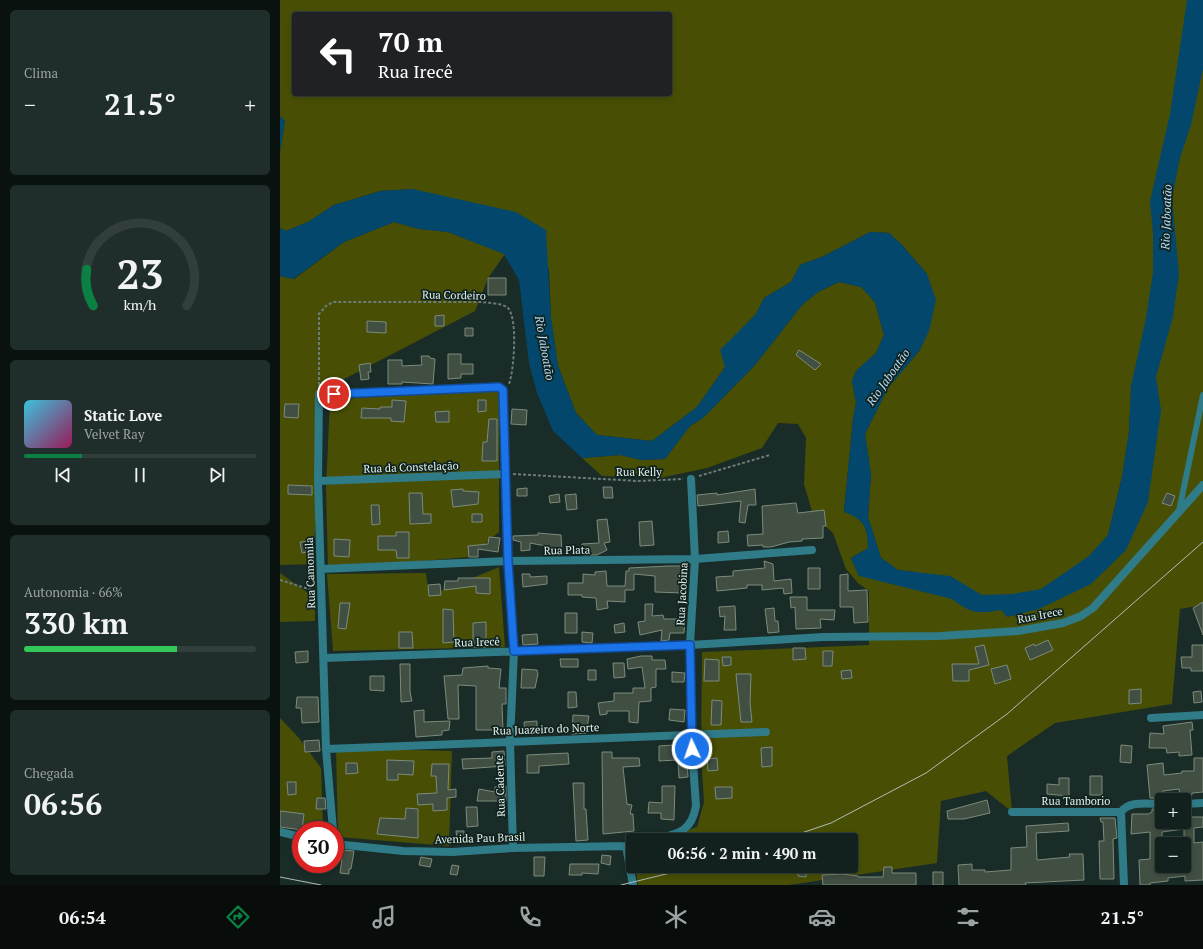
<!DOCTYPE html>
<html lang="pt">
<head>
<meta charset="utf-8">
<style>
	body { margin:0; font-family:"PT Serif",serif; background:#202e2b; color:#f1f3f6; height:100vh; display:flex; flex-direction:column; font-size:15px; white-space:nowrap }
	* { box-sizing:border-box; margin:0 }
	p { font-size:13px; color:#9da3a4 }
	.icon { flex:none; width:22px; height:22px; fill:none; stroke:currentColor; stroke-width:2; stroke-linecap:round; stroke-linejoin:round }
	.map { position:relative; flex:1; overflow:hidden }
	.drawer { display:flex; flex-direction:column; gap:10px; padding:10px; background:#0a1210; width:280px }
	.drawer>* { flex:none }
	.guide { position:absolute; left:12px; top:12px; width:380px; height:84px; border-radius:4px; box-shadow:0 2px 6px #0003,0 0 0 1px #323e3c; background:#202124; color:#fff; overflow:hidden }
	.fabs { position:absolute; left:875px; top:793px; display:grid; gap:8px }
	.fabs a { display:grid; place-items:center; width:36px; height:36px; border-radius:4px; background:#13211e; box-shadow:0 2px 6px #0003,0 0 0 1px #323e3c; font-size:20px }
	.speed { position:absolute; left:12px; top:821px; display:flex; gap:8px; font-size:20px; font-weight:700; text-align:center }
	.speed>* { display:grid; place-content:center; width:52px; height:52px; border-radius:50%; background:#13211e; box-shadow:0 2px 6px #0003,0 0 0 1px #323e3c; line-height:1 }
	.speed .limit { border:6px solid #d22; background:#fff; color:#111 }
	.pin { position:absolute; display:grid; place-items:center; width:34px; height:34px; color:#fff; margin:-17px; border:2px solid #fff; border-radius:50%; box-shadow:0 1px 4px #0007 }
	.me { position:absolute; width:44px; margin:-22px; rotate:357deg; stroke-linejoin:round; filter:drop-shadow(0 0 3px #0008) }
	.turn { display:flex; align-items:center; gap:14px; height:84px; padding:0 20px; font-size:18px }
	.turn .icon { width:52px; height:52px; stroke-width:2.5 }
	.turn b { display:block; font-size:28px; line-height:34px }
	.big { font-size:30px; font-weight:800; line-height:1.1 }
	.drawer .widget { flex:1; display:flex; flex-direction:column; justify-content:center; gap:6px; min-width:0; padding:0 14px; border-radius:6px; background:#202e2b }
	.drawer .dial { align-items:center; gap:0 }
	.dial svg { height:104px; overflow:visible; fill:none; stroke:#323e3c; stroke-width:7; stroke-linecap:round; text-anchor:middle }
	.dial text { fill:#f1f3f6; stroke:none }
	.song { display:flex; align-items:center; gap:12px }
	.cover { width:48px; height:48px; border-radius:6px; background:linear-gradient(135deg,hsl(190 70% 55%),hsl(330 70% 35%)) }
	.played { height:4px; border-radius:2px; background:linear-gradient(90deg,#0b8043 25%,#323e3c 25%) }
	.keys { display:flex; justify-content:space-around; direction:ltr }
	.heat { display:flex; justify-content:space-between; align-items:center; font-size:22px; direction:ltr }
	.charge { height:6px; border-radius:3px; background:linear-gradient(90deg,#34c759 66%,#323e3c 0) }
	.trip { position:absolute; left:346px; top:833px; width:232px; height:40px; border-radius:4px; background:#13211e; box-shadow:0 2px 6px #0003,0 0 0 1px #323e3c; font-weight:800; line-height:40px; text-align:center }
	.dock { display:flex; height:64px; justify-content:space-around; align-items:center; background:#080d0c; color:#9da3a4 }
	.dock .icon { width:28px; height:28px }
	.dock .on { color:#0b8043 }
	.dock b { font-size:18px; color:#f1f3f6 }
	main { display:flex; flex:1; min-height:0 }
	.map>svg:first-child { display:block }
	.green { fill:#484f04; fill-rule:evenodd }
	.water { fill:#04476c }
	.building { fill:#414e42; stroke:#7c8b7d; fill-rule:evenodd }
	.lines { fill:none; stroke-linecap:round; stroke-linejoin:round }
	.path { stroke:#6c7c78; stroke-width:2; stroke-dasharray:3 2; stroke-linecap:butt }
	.lane { stroke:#2f7b88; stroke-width:6 }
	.street { stroke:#2f7b88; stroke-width:8 }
	.tram { stroke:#b0beba; stroke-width:1 }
	.route-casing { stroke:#114b97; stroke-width:10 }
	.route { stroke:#1a73e8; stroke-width:7 }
	.labels { text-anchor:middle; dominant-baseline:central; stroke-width:3.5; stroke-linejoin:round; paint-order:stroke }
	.street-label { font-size:11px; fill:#e4f0ec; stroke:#0f221e }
	.water-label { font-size:12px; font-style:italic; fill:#b8ddfa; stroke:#0f221e }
</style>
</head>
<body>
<main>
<section class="drawer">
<div class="widget"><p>Clima</p>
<div class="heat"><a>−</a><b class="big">21.5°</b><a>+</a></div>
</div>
<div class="widget dial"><svg viewBox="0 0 100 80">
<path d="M14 69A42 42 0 1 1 86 69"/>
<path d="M14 69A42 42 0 0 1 9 41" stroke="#0b8043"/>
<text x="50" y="56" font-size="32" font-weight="700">23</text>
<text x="50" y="72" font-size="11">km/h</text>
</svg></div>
<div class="widget">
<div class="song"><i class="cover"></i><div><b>Static Love</b><p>Velvet Ray</p></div></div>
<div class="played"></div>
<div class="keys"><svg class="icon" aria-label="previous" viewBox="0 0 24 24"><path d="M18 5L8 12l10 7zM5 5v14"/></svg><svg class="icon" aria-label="pause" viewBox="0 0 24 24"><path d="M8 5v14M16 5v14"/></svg><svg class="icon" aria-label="next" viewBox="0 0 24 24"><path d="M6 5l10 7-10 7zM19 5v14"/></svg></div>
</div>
<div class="widget"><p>Autonomia · 66%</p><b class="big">330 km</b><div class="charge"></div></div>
<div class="widget"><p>Chegada</p><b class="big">06:56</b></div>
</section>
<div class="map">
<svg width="923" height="885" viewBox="0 0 923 885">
	<rect width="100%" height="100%" fill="#192c28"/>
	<path class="green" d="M0,0H923V605L900,609L892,704L775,723L727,756L732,812L706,791L661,801L657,863L509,885H358L356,870L358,866H571V840H380L417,827L424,802L421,755L422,652L589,645V591L578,583L566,569L553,533L533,515L524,484L526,438L518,424L498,423L482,448L427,468L380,478L322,476L302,458L341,455L361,460L385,459L410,426L423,418L475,365L522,305L538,292L559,282L581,287L595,302L604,335L596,353L576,371L572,381L576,402L573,419L564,511C584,519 588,527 588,548L571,558L579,576L635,572L618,570L601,558L588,517L591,474L585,434L608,388L640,350L647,274L622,245L609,233L590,232L544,256L520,265L511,282L484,298L476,314L460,331L445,367L417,407L372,441L317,435L296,413L278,366L271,318L269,269L133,189L100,191L54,205L28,222L6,231L0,228V152L5,121L0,116ZM14,14H390V94H14ZM851,386L848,546L815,550L828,535L842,477L849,432Z
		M114,222L139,229L168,232L225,254L208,278L195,311L43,390L33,564L0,565V276L14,279L64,242Z
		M219,387V532L189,557L48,569L46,488L50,400Z
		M219,567L225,647L53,651L47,574L146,573L149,596Z
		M0,573L35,598V621L0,622Z
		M0,718L19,738L41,768L43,830H23L0,827Z
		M56,748L172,751L169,846L58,837Z"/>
	<path class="water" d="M907,0H923V69L911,125L900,158L892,198L899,274L893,317L876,377L881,410L868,502L846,550L811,584L759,609L727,617L721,610C697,614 692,614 672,599L579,576L571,558L588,548C588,527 584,519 564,512L573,419L576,403L572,381L576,371L596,353L604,335L595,302L581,287L559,282L538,292L522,305L475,365L423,418L410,426L385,459L361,460L340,455L302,458L273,431L257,393L249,363L239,280L224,254L168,232L139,229L114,222L64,242L13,279L0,276V228L6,231L28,222L54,205L101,191L133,189L236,212L266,230L271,318L278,366L296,413L317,435L372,441L417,407L445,367L440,350L476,314L484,298L511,282L520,265L544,256L590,232L609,233L622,245L647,274L656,300L649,331L640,350L608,388L585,434L591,474L588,517L601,558L618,570L670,576L702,595L732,594L761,589L809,556L828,535L842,477L849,432L851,386L866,318L873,272V234L870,201L890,114Z
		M0,116L5,121L0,152Z"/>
	<path class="building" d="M208,278H226V295H208Z
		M164,315V326H155V316Z
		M87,321L106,322V333L87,332Z
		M185,328H193V336H185Z
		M519,350L541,364L535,370L516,355Z
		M168,354H181V364H193V374H181V378L168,379Z
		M141,356H149L150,358L155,359L153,384L122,382V384H108V360H122V366L142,365Z
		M90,363L91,372H88L89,379L81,380L79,365Z
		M112,400L126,401L124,422L111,421V418H81L82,408L100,409V407H112Z
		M198,400H206V411L198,412Z
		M5,404H19L18,418L4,417Z
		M232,409L247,410L246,425L231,424Z
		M169,411V422H156L155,412Z
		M209,419H217V461H202L203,442H207Z
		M8,485L32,486V495L8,494Z
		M323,487H332L333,498H324Z
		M247,488V496H237V489Z
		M183,489V491L199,492L198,504L173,507L171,490Z
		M475,489L476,505H468L465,523L459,522L461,501L418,506L417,495L437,493V495Z
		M129,493H142L143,514H151V523L130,524Z
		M887,493L895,496L891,506L882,503Z
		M279,494L280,502L270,503L269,496Z
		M296,494L297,509L287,510L285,495Z
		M516,503L518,513L544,510L546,526H543V538L522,539V541L509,542L491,547H483V545L468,546L467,535L483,534L482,506Z
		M91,505H99L100,524L92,525Z
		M192,514H202V522H192Z
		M327,519L330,542L324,543L327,550L317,555H303L302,544L319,543L317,520Z
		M372,521L374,545L360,546L359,522Z
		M448,531L449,542L438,543V532Z
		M116,532H129V558H117L116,550H98V536H116Z
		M258,533L281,535L282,555H273V549H271V547L250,543V550L241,551V542L233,540V536L258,535Z
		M209,537L220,538L218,552L198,549V557H189L188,546L208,544Z
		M54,539L70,540L69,557L54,556Z
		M30,541L32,551L22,553L20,542Z
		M484,561L493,564L494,581L511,579L512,593L504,594L503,588L482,590V585H467V588L437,591L436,577L453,576V571L485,568Z
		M389,566H403V593L375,592V576L354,574V590H345V602L327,601L328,608L317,610L316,598L302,597V595H288V583H303V574L315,575V572L326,571L327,586H345L346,571H349V568Z
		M528,568H540V589H528Z
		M242,574H250V577L267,576V584L243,587Z
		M568,574V591L587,590L588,622L574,623L573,607H560V575Z
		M178,578H210V594L196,593V586L164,590L165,581H178Z
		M160,584L161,595L149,596L148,585Z
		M510,597H527V610H555L554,620L540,619L541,628L516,629L515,607L511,608Z
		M923,602V635L913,608Z
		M60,603H70L66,629L58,628Z
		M365,604H373L372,616L383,615L384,619H405L404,633H390L389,640L381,641L382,630L360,635L358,622L365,621Z
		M455,606L456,630H444L445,616L440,617L439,607Z
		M494,608L495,621H498L499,632L488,633L485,609Z
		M163,609L173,610L174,642L163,643Z
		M285,613H297V633H285Z
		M206,622V647H193V623Z
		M344,623L345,632L335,633L334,625Z
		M119,632H132L133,648H119Z
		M302,632L313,633L312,643L302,642Z
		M257,634L258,644L243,645L242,635Z
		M768,640L773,650L750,660L745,648L754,644L755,646Z
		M704,645L709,665L689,670V681H673L672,664H699L695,647Z
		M912,645H923V671H911V668H902L901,657H912Z
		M513,648H525L526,659L513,660Z
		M28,651V662L16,663L15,652Z
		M543,651H553L552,666H543Z
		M361,656H372V660H385L386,669H376V687L371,688V701L359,702L358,723L349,722V711H327V714L320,715L318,703L334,701V693H353V688H365L362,667L348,669L347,659Z
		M442,657H451V665L443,666Z
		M280,659H298V667H281Z
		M425,659L439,660V681H424Z
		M333,663H344L345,677L334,678Z
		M120,664H130V692L132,701L121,702Z
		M727,665L731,679L715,684L711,669Z
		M208,666V668L221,669L219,688H226V704H222L223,730H196V686L178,685L179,719H168L164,676L182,675L183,668Z
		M242,669L257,670L258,674L255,688H241Z
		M308,670H316V680H308Z
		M571,670L572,678L562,679L561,671Z
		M392,672L405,673L404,682H392Z
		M456,674H471L470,703L472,722H461Z
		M90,676H104V691L90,690Z
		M861,689V703L849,704V690Z
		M921,691L922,702L914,703L913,692Z
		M288,692H296L297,707L288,708Z
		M17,697H38L39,722L22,723L21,708H16Z
		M432,700L442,701L441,725H431Z
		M390,709L405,710L404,722L389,720Z
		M144,710V722L170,721L169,730L162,731V735L136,737L134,711Z
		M293,715L309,716L306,733L292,734Z
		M257,721V732H245L244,722Z
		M912,722L913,730H910L912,755L899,756V752L887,753L886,748H869L870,733L884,734L883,726Z
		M39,740L40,751L25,752L24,741Z
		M393,745H406L408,777L399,778L398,760L379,761V746Z
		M841,745L852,746L851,763L840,762Z
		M492,747V766L482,767L481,748Z
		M224,751L225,766L183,769L182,759L212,758V752Z
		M322,752H332V758H359L360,766L343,767L347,804L352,805L350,814H353L354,831L323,834Z
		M288,753L289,764L259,766V773H247V755Z
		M437,758L438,770L428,771L427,759Z
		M914,758H923V792L912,793V795L900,797L899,789L883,791L884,799L870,798L867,765L883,763L884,775L902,773V771H914Z
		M107,760L134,761L133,775L118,774V780H107Z
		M66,763H77L78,773L66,774Z
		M152,764H169L168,790L176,789V797L167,798V810L153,811V804L138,805L137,794L157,793L156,776H151Z
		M810,776H822V795H810Z
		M779,778H789V796L767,794V784L779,785Z
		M7,782H16V794L8,795Z
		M293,783H304V809H306L308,840L296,841Z
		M226,786V801H197L199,789L215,792V787Z
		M382,786H395L394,820L381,819V813H368L369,802L382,803Z
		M435,787H452V798L436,799Z
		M37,798H45L46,809H36Z
		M707,800L710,813L684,819H668L667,811Z
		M186,807H197L198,826L187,827Z
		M126,808L138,809V838L97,834L100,818L125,819Z
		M872,809H882V822H904V817H923V827L914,828V843L923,842V880L905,881V876L888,878V881L870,883V885H860L859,860L870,859V832L851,834L852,814H868L872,812ZM904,829V866H882V832Z
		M0,811L24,814L22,830L0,827Z
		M820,818H835L837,838L833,839L834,879H820L819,841H824L823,822H821Z
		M788,823L789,831L756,833L757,860L790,857L789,854H803L804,880L745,883L746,885H679L678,865L692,864V870H705V872L731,870V848L747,847L746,826Z
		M176,831H184V839H177Z
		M61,850L74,851L71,869H69V874L60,873L62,859L60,858Z
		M322,855L331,856L330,865L321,863Z
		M141,857L152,859L150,867L139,865Z
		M254,857H265L264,876H254Z
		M290,864H319L318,874L302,873V875H289Z
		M172,865L179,866L177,875L170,874Z
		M518,866H526V877L518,876Z
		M604,867H612V873H636V885H543L542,875L562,874L578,876V877H603Z
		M653,872H663V885H653Z"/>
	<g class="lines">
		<path class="path" d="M39,385V314L46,306L53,302H201C209,303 222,303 228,308C238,319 234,371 229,384
			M233,474L358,481L403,479
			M419,476L490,455
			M0,580L32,590"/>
		<path class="lane" d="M899,511L923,395"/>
		<path class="street" d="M38,481L225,474
			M41,569L228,561L415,559L532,550
			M44,658L410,645L543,637L660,636L738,631L783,623L801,616L813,608L923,485
			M871,718L923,715
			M46,749L486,732
			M904,804L923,803
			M732,812H841C849,800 869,804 882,804
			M841,812L844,885
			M53,830L46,749L38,481L39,394L219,387L223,390L228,561L234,651L230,741L233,848
			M0,832L21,837
			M370,840C394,834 411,835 416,806L411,734L410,645L415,559L411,479
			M55,844L123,851L172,852L233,848L346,846L353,844
			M346,846L353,885"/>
		<path class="tram" d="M501,840L551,823L646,773L727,714L923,542
			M0,877L41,885
			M341,885L419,866"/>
	</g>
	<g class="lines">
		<defs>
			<path id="route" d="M54,394L219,387L223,390L228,562L234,651L410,645L412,749"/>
		</defs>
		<use href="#route" class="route-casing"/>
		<use href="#route" class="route"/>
	</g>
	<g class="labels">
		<g class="street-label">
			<text transform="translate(174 295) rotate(1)">Rua Cordeiro</text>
			<text transform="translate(131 467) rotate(-2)">Rua da Constelação</text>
			<text x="359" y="472">Rua Kelly</text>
			<text transform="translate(287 550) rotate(-1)">Rua Plata</text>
			<text transform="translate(30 573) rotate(-92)">Rua Camomila</text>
			<text transform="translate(402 594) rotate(-87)">Rua Jacobina</text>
			<text transform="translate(760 615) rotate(-11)">Rua Irece</text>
			<text transform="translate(197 642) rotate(-2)">Rua Irecê</text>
			<text transform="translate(266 729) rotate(-2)">Rua Juazeiro do Norte</text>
			<text transform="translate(220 786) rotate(-92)">Rua Cadente</text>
			<text x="796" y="801">Rua Tamborio</text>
			<text transform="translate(200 838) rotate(-2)">Avenida Pau Brasil</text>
		</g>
		<g class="water-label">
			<text transform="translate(886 217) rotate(-88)">Rio Jaboatão</text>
			<text transform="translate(265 348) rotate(80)">Rio Jaboatão</text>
			<text transform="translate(608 377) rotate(-55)">Rio Jaboatão</text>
		</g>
	</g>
</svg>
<div class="fabs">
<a>+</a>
<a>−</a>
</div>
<div class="speed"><div class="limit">30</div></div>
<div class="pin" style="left:54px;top:394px;background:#d93025"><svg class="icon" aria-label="arrive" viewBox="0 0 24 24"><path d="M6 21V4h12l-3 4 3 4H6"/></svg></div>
<svg class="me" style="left:412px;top:749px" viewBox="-20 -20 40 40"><circle r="17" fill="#1a73e8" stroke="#fff" stroke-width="3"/><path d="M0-11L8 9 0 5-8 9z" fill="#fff"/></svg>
<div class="trip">06:56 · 2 min · 490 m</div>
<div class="guide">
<div class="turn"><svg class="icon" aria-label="left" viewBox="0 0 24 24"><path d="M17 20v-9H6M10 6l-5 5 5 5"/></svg><div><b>70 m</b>Rua Irecê</div></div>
</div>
</div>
</main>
<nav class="dock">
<b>06:54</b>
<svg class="icon on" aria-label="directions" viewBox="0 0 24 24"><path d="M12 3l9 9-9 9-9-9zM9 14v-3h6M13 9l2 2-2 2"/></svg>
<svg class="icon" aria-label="music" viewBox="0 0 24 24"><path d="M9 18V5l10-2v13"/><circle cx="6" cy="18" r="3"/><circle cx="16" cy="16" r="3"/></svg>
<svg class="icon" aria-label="phone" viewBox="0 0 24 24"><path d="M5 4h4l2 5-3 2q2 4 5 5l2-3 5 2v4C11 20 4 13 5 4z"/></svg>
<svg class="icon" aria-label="climate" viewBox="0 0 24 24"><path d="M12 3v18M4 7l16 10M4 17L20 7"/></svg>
<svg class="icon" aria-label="car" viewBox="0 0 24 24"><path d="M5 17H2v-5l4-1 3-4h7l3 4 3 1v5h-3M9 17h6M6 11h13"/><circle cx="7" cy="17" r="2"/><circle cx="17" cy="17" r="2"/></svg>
<svg class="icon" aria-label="filters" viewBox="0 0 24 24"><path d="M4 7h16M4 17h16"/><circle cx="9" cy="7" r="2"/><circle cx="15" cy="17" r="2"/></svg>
<b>21.5°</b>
</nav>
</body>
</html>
